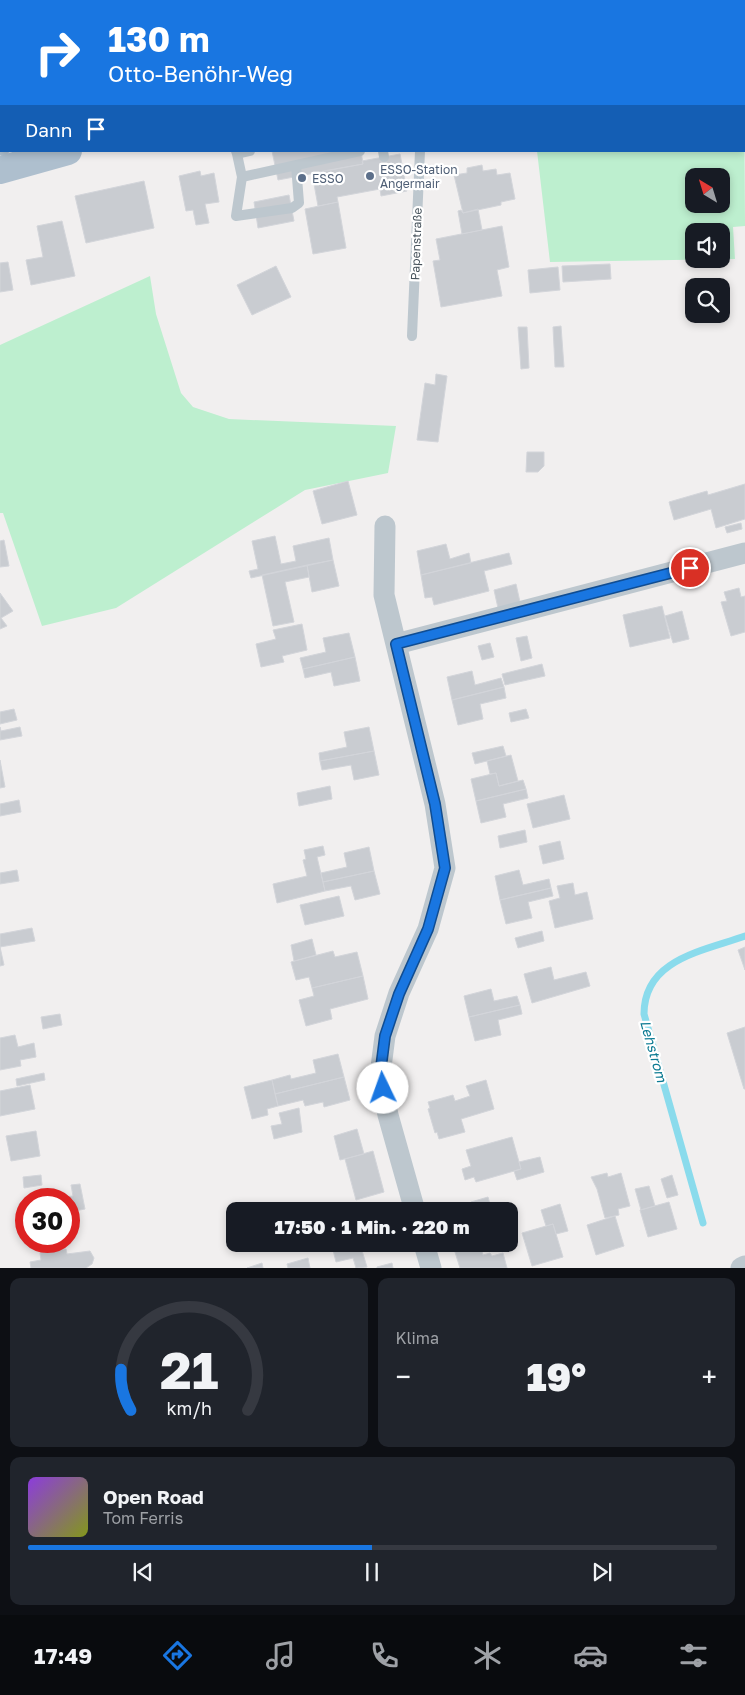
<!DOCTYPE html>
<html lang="de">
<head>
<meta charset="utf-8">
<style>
	body { margin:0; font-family:"Golos Text",sans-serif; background:#20242c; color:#f1f3f6; height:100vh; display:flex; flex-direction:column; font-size:19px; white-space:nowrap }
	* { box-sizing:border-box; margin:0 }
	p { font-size:16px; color:#9ea1a6 }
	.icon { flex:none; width:28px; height:28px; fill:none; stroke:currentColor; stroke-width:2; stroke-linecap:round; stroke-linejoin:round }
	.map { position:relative; height:1268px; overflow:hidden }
	.panel { display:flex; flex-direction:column; gap:10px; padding:10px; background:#0d0f14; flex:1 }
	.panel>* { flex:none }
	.top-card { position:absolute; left:0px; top:0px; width:745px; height:152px; box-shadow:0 2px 8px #0003; background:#1976e1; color:#fff; overflow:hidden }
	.needle { width:32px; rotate:322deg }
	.controls { position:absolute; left:685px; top:168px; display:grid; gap:10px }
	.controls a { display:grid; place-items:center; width:45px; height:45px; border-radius:10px; background:#171b24; box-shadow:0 2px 8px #0003; font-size:25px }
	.speed { position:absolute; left:15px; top:1188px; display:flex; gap:10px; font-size:25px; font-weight:700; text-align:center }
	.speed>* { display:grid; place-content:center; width:65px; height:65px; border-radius:50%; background:#171b24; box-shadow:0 2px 8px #0003; line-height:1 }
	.speed .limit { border:8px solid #d22; background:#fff; color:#111 }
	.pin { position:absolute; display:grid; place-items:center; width:42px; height:42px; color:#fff; margin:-21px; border:2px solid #fff; border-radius:50%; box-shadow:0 1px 5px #0007 }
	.me { position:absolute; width:55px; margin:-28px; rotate:357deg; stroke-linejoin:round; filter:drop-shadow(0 0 4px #0008) }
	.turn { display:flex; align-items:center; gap:18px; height:105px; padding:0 25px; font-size:22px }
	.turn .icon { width:65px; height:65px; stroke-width:2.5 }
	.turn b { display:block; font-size:35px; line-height:42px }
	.then { display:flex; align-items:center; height:48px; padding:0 25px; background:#0003; gap:10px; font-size:19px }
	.big { font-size:38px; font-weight:800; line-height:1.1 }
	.panel .card { flex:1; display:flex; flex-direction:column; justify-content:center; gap:8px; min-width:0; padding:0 18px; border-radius:10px; background:#20242c }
	.panel .dial { align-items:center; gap:0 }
	.dial svg { height:130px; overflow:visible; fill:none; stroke:#363941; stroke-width:7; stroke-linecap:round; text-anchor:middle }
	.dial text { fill:#f1f3f6; stroke:none }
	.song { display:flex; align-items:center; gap:15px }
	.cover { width:60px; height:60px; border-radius:8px; background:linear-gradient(135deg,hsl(270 70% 55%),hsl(70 70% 35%)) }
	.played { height:5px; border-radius:2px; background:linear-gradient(90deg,#1976e1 50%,#363941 50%) }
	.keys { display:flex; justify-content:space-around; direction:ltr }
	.heat { display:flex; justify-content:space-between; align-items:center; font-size:28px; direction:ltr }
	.panel .tiles { flex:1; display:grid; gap:10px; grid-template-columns:1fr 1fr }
	.card:last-child { grid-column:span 2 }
	.trip { position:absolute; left:226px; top:1202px; width:292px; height:50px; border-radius:10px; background:#171b24; box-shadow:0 2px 8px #0003; font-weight:800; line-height:50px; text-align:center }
	.tabs { display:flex; height:80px; justify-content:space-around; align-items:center; background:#090b0e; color:#9ea1a6 }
	.tabs .icon { width:35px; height:35px }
	.tabs .on { color:#1976e1 }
	.tabs b { font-size:22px; color:#f1f3f6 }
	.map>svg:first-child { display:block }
	.green { fill:#bdefcf; fill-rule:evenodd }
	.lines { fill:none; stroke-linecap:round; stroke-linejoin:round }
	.stream { stroke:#8adbec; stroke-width:7 }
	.building { fill:#c9ccd1; stroke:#d3d5da }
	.lane { stroke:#bdc7ce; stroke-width:10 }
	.street { stroke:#bdc7ce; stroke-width:21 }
	.primary { stroke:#aebfce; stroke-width:28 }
	.route-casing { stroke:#104d92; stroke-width:12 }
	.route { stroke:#1976e1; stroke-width:9 }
	.service-dot { fill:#5c6f8a; stroke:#fff; stroke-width:2 }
	.labels { text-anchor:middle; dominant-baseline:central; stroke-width:4.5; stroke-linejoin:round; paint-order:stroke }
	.service-label { font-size:12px; fill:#4e5e75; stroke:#fff; text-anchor:start }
	.street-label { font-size:12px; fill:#47535c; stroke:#fff }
	.water-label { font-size:14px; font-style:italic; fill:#0d7b93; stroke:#fff }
</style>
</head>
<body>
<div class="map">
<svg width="745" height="1268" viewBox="0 0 745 1268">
	<rect width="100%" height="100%" fill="#f1efef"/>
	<path class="green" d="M744,78L745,226L733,227L735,259L550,262L537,151H744ZM694,176H721V204H694ZM694,231H721V259H694Z
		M150,276L156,314L181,393L193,407L229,419L396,426L388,473L305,490L116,608L42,626L3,513H0V345Z"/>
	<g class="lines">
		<path class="stream" d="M703,1223L644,1014C644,959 703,951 745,936"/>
	</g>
	<path class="building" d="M379,0H426L427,1H379Z
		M544,0H579L544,1Z
		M272,151H361L363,164L278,180Z
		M400,154L407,191L381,196L380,189L337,197L338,202L318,206L312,173L363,164L362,161Z
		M482,165L483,171L496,169L497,175L510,173L515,199L501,202V205L463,213L454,175L467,173V168Z
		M200,171L201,176L214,173L219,202L205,204L209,223L196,225L193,210L186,211L179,176Z
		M144,181L154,228L86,243L75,196Z
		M289,195L294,221L258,228L254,202Z
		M338,202L346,248L313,254L305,209Z
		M478,209L482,230L462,234L458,211L461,210L463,213Z
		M62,221L75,276L31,285L26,260L43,257L37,226Z
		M502,226L509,267L497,270L502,296L441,307L433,261L440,260L436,239Z
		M8,262L13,290L0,292V263Z
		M610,264L611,279L563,282L562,266Z
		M276,266L291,297L252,315L237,285Z
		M558,267L560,290L530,293L528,270Z
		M561,326L564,367H555L553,327Z
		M518,327H527L529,368L521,369Z
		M436,374L447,376L438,442L417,440L425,383L435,385Z
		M527,452H544V466L538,472H526Z
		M348,481L357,515L322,524L313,491Z
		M745,484V519L716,528L711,509L674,520L669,502L707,491L708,495Z
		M741,523L742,529L727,533L725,527Z
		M275,536L281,564L296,561L293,546L329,538L333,560L251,578L249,571L258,569L252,541Z
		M4,540L9,566L0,567V541Z
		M446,544L450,559L469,553L471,563L421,575L417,551Z
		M509,553L512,564L484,571L489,591L434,605L432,597L425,598L421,575Z
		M333,560L339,586L312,592L307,565Z
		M307,565L309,577L285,582L294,622L273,626L262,575Z
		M516,584L520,602L498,608L494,590Z
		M739,588L741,597L745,596V632L731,636L721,602L727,601L724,592Z
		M0,593L13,611L1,618L7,626L0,629Z
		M662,606L670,638L630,647L623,615Z
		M682,611L689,639L673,643L665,616Z
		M302,624L307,650L282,656L284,662L261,667L256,644L276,639L273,630Z
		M349,633L355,657L303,669L300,658L326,652L323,638Z
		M527,636L532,658L521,661L516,638Z
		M490,643L494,657L482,660L478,646Z
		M355,657L360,681L334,686L331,672L305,678L303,669Z
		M542,664L545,676L505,685L502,674Z
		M472,671L475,685L501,678L504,687L452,700L447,677Z
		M504,687L506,698L480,704L483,719L458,725L452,700Z
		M14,709L17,720L0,724V712Z
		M526,709L529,718L511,722L509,713Z
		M0,727L1,731L20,727L22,736L0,740Z
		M369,727L374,751L320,761L319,753L347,747L344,732Z
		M503,746L506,756L475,764L472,753Z
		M374,751L379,775L354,780L351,765L322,770L320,761Z
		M511,755L518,781L499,786L496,773L490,774L487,761Z
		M0,760L5,787L0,788Z
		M496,773L499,786L523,780L526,789L476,801L471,779Z
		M330,786L332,799L299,806L297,793Z
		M526,789L528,798L503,804L506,817L481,823L476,801Z
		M564,795L570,819L533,828L527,804Z
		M19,800L21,812L0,816V804Z
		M525,830L527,842L500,848L498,836Z
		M560,841L564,859L543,864L539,846Z
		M323,846L325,855L317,857L325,891L277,903L273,884L307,876L303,860L306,859L304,850Z
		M369,847L374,871L323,882L321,873L347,867L344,853Z
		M17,870L19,881L0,884V873Z
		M519,870L523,885L549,879L551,888L500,900L495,876Z
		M374,871L380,894L355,900L351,886L325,891L323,882Z
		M573,883L575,895L587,892L593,919L555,928L549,901L560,898L557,886Z
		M551,888L553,896L528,902L532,918L506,924L500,900Z
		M339,896L344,916L305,925L300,905Z
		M32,928L35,941L0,947L4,965L0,966V934Z
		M542,931L544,941L518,948L515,938Z
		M312,939L316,955L294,961L291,945Z
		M745,947V970L738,950Z
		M333,951L335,957L357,952L363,976L312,988L309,977L296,980L291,962Z
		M551,967L554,980L586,972L590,986L532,1003L524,974Z
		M363,976L368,999L330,1009L332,1019L306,1026L299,1000L314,996L312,988Z
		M491,989L494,1001L517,996L520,1005L469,1017L464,996Z
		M520,1005L522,1014L498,1020L501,1035L475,1041L469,1017Z
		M60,1014L62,1025L43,1029L41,1017Z
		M745,1027V1089H744L727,1033Z
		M15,1035L18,1047L34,1043L36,1057L20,1060L21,1066L0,1070V1038Z
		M338,1054L344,1077L275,1094L272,1080L290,1075L291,1079L316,1073L313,1060Z
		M44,1073L45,1080L17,1086L16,1079Z
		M344,1077L350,1100L324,1107L323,1102L305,1106L303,1100L278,1106L275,1094Z
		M272,1080L278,1106L267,1109L268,1115L252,1119L244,1087Z
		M486,1080L494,1109L461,1119L465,1132L439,1139L437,1132L435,1133L428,1109L430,1108L428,1102L453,1095L455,1101L470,1096L466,1086Z
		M30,1085L35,1109L0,1116V1091Z
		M299,1108L302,1132L274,1139L271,1126L282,1124L279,1113Z
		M357,1129L364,1154L340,1160L334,1136Z
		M36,1131L40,1156L11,1161L6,1136Z
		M512,1137L521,1169L476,1182L474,1177L465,1180L462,1169L471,1166L466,1150Z
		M373,1151L384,1192L356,1200L345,1159Z
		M540,1157L544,1172L517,1180L514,1171L521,1169L519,1162Z
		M607,1173L608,1177L621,1173L630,1206L618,1209L619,1215L605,1218L597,1189L591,1177Z
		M41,1175L42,1185L24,1188L23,1177Z
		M672,1175L678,1195L667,1198L661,1179Z
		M80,1184L85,1209L69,1212V1199H47L73,1196L71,1185Z
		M649,1186L655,1206L641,1210L635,1189Z
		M488,1197L492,1211H474L471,1202Z
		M26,1202V1230H24L19,1204Z
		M669,1202L677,1229L648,1237L640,1210Z
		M560,1204L568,1231L556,1234L553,1224L546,1226L541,1210Z
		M615,1216L624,1246L596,1255L587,1225Z
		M553,1224L563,1257L532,1266L522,1233Z
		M48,1241H67V1244L49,1247Z
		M340,1244H360L367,1267L356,1268L353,1258L336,1262L332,1246Z
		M457,1244H480L483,1255L490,1253L492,1256L503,1253L507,1268H460L454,1249L459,1248Z
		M491,1244H502L503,1248L493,1251Z
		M66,1249L67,1254L90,1251L94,1258L92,1264L86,1268H31L30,1262L41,1260L40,1253Z
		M308,1258L310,1268H288L287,1264Z
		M262,1263L263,1268H247Z
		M392,1263L393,1268H377V1267Z"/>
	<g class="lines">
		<path class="lane" d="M236,151L237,154L250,151
			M383,151L384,157
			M237,154L242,177L360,151
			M242,177L236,216L292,208L299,203L296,165
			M412,336L420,151"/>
		<path class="street" d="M517,0V1
			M385,526L384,595L435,804L445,868L428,929L399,993L385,1036L380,1075L388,1115L415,1211
			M396,644L745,553
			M424,1244L431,1268
			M741,1268L745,1266"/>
		<path class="primary" d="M744,37H745
			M0,141H1
			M0,170L68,151"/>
	</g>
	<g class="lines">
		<defs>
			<path id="route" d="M383,1088L380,1075L385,1036L399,994L428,929L445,868L435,804L396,644L690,568"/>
		</defs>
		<use href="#route" class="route-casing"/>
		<use href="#route" class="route"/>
	</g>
	<g class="service-dot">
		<circle cx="370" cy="176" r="5"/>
		<circle cx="302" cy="178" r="5"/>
	</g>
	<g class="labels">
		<g class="service-label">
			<text x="380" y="169">ESSO-Station<tspan x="380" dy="14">Angermair</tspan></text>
			<text x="312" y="178">ESSO</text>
		</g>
		<g class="street-label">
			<text transform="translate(416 244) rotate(-88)">Papenstraße</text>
		</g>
		<g class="water-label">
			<text transform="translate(654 1051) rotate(74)">Lehstrom</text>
		</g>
	</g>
</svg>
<div class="controls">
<a><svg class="needle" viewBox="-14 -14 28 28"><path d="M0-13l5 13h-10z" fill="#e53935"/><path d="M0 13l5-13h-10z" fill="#9ea1a6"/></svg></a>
<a><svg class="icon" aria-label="sound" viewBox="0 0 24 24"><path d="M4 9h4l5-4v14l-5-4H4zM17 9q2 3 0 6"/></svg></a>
<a><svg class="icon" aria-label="search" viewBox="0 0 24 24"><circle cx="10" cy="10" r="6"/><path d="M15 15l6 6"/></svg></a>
</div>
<div class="speed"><div class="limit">30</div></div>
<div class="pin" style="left:690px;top:568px;background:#d93025"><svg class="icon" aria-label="arrive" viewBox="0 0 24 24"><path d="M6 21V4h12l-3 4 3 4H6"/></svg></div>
<svg class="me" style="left:383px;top:1088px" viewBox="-20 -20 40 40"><circle r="19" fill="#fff"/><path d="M0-13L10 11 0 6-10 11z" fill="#1976e1"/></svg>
<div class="trip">17:50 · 1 Min. · 220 m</div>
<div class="top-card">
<div class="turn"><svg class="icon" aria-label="right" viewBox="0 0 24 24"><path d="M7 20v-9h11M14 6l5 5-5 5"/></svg><div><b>130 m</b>Otto-Benöhr-Weg</div></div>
<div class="then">Dann<svg class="icon" aria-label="arrive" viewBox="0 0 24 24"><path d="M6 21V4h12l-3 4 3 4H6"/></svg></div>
</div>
</div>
<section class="panel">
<div class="tiles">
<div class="card dial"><svg viewBox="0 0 100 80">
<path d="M14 69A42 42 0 1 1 86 69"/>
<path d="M14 69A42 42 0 0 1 8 44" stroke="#1976e1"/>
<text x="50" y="56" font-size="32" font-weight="700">21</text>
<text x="50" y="72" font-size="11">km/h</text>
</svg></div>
<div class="card"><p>Klima</p>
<div class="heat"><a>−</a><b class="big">19°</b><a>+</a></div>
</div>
<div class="card">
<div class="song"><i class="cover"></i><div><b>Open Road</b><p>Tom Ferris</p></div></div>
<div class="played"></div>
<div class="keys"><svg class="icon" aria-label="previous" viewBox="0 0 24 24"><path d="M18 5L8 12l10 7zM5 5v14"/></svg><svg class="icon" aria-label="pause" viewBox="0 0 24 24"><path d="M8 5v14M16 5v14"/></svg><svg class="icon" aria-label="next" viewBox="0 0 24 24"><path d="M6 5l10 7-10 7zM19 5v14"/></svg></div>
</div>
</div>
</section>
<nav class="tabs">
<b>17:49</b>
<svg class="icon on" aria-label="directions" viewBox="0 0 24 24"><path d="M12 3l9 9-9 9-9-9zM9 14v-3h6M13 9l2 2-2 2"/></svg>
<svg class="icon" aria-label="music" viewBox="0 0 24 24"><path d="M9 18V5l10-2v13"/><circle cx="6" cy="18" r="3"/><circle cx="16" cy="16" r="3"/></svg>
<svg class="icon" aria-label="phone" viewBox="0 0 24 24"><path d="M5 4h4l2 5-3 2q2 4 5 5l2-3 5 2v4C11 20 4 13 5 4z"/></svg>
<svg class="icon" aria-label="climate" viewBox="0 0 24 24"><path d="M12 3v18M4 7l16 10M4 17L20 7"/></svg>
<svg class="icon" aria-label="car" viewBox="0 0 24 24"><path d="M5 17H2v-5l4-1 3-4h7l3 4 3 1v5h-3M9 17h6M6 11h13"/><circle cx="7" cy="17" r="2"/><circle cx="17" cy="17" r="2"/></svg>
<svg class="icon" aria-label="filters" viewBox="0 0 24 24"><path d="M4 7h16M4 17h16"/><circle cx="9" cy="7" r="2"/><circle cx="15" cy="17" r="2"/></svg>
</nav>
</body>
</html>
